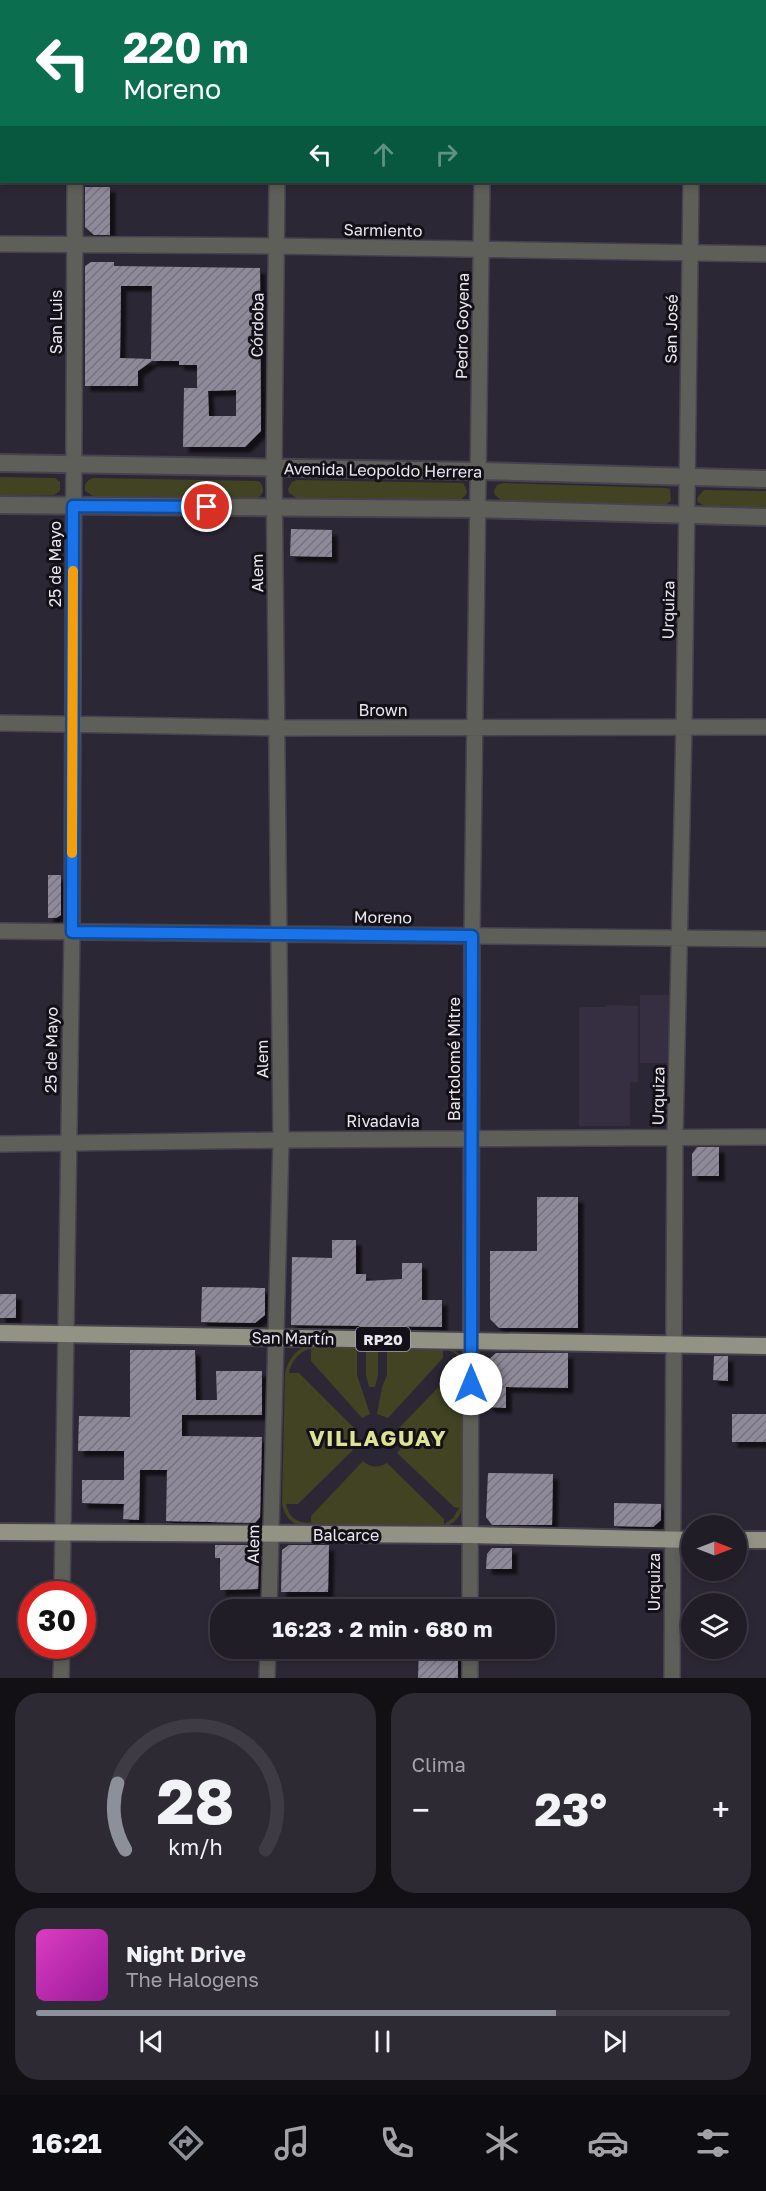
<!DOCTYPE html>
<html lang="es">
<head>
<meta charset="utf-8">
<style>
	body { margin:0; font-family:"Golos Text",sans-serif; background:#2d2a33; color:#f1f3f6; height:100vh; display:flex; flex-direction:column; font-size:22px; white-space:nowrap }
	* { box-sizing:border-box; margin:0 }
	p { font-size:20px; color:#a2a2a7 }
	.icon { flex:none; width:33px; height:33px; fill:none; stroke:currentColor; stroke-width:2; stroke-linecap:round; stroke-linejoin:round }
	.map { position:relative; height:1678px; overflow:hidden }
	.details { display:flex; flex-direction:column; gap:15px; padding:15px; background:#121015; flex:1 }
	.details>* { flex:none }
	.hud { position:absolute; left:0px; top:0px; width:766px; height:183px; box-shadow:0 3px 9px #0003,0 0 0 2px #3e3b44; background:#0b6e4f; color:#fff; overflow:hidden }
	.needle { width:39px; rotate:90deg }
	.controls { position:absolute; left:681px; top:1515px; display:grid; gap:12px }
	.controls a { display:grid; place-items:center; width:66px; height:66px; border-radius:50%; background:#211d27; box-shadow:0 3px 9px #0003,0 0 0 2px #3e3b44; font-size:30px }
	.speed { position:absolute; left:18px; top:1581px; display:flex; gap:12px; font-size:30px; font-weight:700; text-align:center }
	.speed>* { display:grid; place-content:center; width:78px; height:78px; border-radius:50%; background:#211d27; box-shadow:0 3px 9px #0003,0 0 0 2px #3e3b44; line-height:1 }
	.speed .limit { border:9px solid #d22; background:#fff; color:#111 }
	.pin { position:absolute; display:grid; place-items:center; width:51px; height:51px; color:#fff; margin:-26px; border:3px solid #fff; border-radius:50%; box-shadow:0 2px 6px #0007 }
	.me { position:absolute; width:66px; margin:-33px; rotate:0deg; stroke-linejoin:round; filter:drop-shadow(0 0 4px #0008) }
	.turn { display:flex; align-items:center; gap:21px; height:126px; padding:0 24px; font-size:27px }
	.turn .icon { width:78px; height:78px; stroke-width:2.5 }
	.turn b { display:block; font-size:42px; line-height:51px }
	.lanes { display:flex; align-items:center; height:57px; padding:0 24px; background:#0003; justify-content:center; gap:30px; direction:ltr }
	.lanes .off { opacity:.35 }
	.big { font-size:45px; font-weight:700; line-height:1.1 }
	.details .widget { flex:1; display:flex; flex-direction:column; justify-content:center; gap:9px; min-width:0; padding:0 21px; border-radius:24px; background:#2d2a33 }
	.details .dial { align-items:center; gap:0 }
	.dial svg { height:156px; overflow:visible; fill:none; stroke:#3e3b44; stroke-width:7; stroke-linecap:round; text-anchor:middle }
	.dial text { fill:#f1f3f6; stroke:none }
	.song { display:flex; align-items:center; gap:18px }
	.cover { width:72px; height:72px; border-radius:9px; background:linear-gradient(135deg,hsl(310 70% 55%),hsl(300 70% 35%)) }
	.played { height:6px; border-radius:3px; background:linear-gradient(90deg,#8c9099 75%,#3e3b44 75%) }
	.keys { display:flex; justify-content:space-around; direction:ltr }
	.heat { display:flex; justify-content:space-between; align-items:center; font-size:33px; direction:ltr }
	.details .tiles { flex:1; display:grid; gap:15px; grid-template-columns:1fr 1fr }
	.widget:last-child { grid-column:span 2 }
	.trip { position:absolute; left:210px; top:1599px; width:345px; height:60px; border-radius:24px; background:#211d27; box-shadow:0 3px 9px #0003,0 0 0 2px #3e3b44; font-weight:700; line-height:60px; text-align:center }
	.dock { display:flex; height:96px; justify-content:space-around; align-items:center; background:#0d0c10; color:#a2a2a7 }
	.dock .icon { width:42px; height:42px }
	.dock .current { color:#8c9099 }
	.dock b { font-size:27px; color:#f1f3f6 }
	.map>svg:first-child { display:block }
	.built { fill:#362f42 }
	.green { fill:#414323; fill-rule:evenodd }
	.building { fill:url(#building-hatch); fill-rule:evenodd; filter:url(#shadow) }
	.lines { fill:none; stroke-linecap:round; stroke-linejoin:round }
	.minor-casing { stroke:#47424e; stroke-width:18 }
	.tertiary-casing { stroke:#47424e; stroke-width:20 }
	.primary-casing { stroke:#47424e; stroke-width:20 }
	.minor { stroke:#5e5f58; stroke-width:15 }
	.tertiary { stroke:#5e5f58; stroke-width:16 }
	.primary { stroke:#929384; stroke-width:16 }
	.route-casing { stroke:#114b97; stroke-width:15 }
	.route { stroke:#1a73e8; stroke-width:10 }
	.slow { stroke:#f59e0b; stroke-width:10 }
	.labels { text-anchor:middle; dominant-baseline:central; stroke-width:6; stroke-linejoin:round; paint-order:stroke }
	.shield { fill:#131117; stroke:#aaa8b0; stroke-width:1.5 }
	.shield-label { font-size:15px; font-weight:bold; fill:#ebe8f1 }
	.street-label { font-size:16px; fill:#ebe8f1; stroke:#131117 }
	.district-label { font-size:22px; font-weight:bold; letter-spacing:1.5px; fill:#dde294; stroke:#131117 }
</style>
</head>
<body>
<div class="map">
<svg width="766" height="1678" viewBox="0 0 766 1678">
	<defs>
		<pattern id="building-hatch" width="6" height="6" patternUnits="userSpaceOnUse" patternTransform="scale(1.5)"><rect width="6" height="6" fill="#8f8a9a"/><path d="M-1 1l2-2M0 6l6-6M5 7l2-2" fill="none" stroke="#75727d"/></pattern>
		<filter id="shadow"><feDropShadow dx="5.5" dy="5.5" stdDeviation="1.5" flood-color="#0009"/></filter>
	</defs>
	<rect width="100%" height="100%" fill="#2c2734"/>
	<path class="built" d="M640,995H669V1063H640Z
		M607,1005L638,1006V1082L630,1083V1126H579V1007H606Z"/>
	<path class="green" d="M0,477L55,478L60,482V491L54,495H0Z
		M93,478L257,481L260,482C265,489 264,495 257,498L93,496L85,491C84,484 87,480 93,478Z
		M297,480L461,483L464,484L467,491L466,495L460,500L296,498L289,493L288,489L292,482Z
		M503,483L666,488L670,489L671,501L665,505L502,501L495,495L494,491L497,485Z
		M704,490L766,491V509L706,507L698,502L697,498Z
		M305,1346L452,1349L460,1354L464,1370L463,1504C462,1515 455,1524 444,1527L300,1526C290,1523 284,1514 282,1504L285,1373C288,1361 294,1352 305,1346ZM357,1348H366V1375L369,1387H375L378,1375V1349H387V1375L382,1387L377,1414L388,1418L443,1358V1350C455,1350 462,1357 462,1370H455L398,1429C404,1438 404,1445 397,1453L454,1507L459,1508L453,1518L444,1524V1519L387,1463C378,1468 371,1468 363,1461L311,1516V1523C297,1523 289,1518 286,1504H298L353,1450C347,1442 347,1436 354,1428L299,1373H289C291,1362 300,1350 311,1349V1361L362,1418L370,1414L357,1375Z"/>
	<path class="building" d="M85,187H110V235H94L85,227Z
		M91,262H114V266L260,268L261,431L245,447H183L184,388H197V365H179V361H152L138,371V386H85V266ZM121,286H152L151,359L120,358ZM236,390V416H209L208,391Z
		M291,529L332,530V557L290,556Z
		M48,875H61V915L56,918H48Z
		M697,1147H719V1176H692V1154Z
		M537,1197H578V1328H499L490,1319V1251H537Z
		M332,1240H356V1274H366V1281L402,1279V1263H422V1300H442V1327L291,1325L292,1257L332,1258Z
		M202,1287L265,1288V1315L255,1323L201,1322Z
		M0,1294H16V1318H0Z
		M130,1350H195L196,1400H217L216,1371H262V1415H182V1436L262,1437L260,1517L255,1523L166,1521L167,1470H140L139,1520L123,1519L124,1504L82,1503V1480H124V1451H78L79,1416L130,1417Z
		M496,1353H568V1388L506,1387V1408L488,1407V1360Z
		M714,1356H728V1381L713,1380Z
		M732,1414H766V1442H732Z
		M488,1473L553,1474L552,1525H492L486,1517Z
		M614,1503L661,1504V1520L653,1527L614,1526Z
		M215,1545H250L259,1554L258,1589L220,1590V1558H215Z
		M289,1545H329L328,1592H281L282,1550Z
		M492,1548H512V1569H486L487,1554Z
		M419,1648H458V1678H418Z"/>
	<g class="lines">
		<defs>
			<path id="minor" d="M278,0V2
				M75,2V0
				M483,2V0
				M694,2V0
				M0,26H2
				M765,40H766
				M0,244L276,246L766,254
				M0,723L277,728L766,727
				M0,931L766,939
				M0,1144L281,1140L766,1137
				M62,1594L72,932L75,182
				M269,1610L281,1140L274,468L277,182
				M470,1610L472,936L482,182
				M61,1678L62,1646
				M267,1678L268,1648
				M470,1678V1648
				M672,1678L675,1137L684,726L691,182"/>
			<path id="tertiary" d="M0,463L479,471L766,479
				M0,505L478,509L766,517"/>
			<path id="primary" d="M0,1333L766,1346
				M0,1532L470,1535L692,1540
				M736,1540H766"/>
		</defs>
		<use href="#minor" class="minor-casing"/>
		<use href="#tertiary" class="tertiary-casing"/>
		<use href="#primary" class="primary-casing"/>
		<use href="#minor" class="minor"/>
		<use href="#tertiary" class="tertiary"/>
		<use href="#primary" class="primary"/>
	</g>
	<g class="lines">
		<defs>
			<path id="route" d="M207,507L73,506L72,932L472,936L471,1384"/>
		</defs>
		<use href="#route" class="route-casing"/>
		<use href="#route" class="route"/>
		<path class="slow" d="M72,853L73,571"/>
	</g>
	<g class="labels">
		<rect class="shield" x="356" y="1327" width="54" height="24" rx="4.5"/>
		<g class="shield-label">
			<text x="383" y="1339">RP20</text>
		</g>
		<g class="street-label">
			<text transform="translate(383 230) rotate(1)">Sarmiento</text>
			<text transform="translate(56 322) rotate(-90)">San Luis</text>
			<text transform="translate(257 325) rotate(-89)">Córdoba</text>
			<text transform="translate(462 326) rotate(-89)">Pedro Goyena</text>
			<text transform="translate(671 329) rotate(-89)">San José</text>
			<text transform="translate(383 470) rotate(1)">Avenida Leopoldo Herrera</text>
			<text transform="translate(55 564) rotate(-90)">25 de Mayo</text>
			<text transform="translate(257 573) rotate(-91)">Alem</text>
			<text transform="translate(668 610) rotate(-89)">Urquiza</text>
			<text x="383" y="710">Brown</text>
			<text transform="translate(383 917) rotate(1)">Moreno</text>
			<text transform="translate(51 1050) rotate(-89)">25 de Mayo</text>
			<text transform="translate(262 1059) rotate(-91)">Alem</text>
			<text transform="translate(454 1059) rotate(-90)">Bartolomé Mitre</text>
			<text transform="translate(658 1096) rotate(-89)">Urquiza</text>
			<text x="383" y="1121">Rivadavia</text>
			<text transform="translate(293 1338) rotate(1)">San Martín</text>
			<text x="346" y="1535">Balcarce</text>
			<text transform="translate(253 1544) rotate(-89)">Alem</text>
			<text transform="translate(654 1582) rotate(-90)">Urquiza</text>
		</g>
		<g class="district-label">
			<text x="378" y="1437">VILLAGUAY</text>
		</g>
	</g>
</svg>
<div class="controls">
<a><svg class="needle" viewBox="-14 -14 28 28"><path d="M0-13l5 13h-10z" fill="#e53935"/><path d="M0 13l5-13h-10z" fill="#a2a2a7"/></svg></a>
<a><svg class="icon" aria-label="layers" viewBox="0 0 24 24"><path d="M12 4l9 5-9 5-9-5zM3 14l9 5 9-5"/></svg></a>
</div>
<div class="speed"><div class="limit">30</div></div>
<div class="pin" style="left:207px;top:507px;background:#d93025"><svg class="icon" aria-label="arrive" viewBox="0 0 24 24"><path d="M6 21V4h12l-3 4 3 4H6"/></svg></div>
<svg class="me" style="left:471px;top:1384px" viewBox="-20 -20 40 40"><circle r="19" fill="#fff"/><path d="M0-13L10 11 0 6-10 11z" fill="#1a73e8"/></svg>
<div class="trip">16:23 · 2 min · 680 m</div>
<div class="hud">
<div class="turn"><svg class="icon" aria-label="left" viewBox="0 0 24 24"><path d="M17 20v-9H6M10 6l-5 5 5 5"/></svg><div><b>220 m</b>Moreno</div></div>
<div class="lanes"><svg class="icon" aria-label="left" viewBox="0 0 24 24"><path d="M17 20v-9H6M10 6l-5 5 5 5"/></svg><svg class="icon off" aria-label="ahead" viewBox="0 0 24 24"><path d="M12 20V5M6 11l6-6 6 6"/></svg><svg class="icon off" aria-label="right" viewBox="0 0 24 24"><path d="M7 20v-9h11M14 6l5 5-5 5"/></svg></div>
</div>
</div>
<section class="details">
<div class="tiles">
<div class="widget dial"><svg viewBox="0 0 100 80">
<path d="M14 69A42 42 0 1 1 86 69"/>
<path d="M14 69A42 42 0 0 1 10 35" stroke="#8c9099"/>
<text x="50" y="56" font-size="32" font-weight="700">28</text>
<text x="50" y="72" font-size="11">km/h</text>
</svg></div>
<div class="widget"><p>Clima</p>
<div class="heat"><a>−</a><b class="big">23°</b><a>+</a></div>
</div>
<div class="widget">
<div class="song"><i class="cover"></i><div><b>Night Drive</b><p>The Halogens</p></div></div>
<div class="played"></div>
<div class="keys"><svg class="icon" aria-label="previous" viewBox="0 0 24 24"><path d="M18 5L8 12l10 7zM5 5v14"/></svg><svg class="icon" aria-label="pause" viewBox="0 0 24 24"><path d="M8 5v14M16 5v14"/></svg><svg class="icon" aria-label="next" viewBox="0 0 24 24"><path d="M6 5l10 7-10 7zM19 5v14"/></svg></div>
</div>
</div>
</section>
<nav class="dock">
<b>16:21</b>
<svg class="icon current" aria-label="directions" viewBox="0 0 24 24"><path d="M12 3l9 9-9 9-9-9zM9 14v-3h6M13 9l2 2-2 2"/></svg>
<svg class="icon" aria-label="music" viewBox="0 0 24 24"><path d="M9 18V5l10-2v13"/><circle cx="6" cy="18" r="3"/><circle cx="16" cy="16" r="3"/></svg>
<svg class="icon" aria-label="phone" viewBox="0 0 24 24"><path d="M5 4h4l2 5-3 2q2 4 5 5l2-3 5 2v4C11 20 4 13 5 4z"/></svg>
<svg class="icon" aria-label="climate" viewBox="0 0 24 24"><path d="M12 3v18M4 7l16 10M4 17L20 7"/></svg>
<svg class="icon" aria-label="car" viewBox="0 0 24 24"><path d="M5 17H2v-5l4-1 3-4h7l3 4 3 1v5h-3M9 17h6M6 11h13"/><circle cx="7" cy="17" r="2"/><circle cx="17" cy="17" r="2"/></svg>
<svg class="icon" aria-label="filters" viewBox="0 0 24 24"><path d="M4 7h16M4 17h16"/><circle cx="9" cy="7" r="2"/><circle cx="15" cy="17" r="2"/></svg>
</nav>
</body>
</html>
